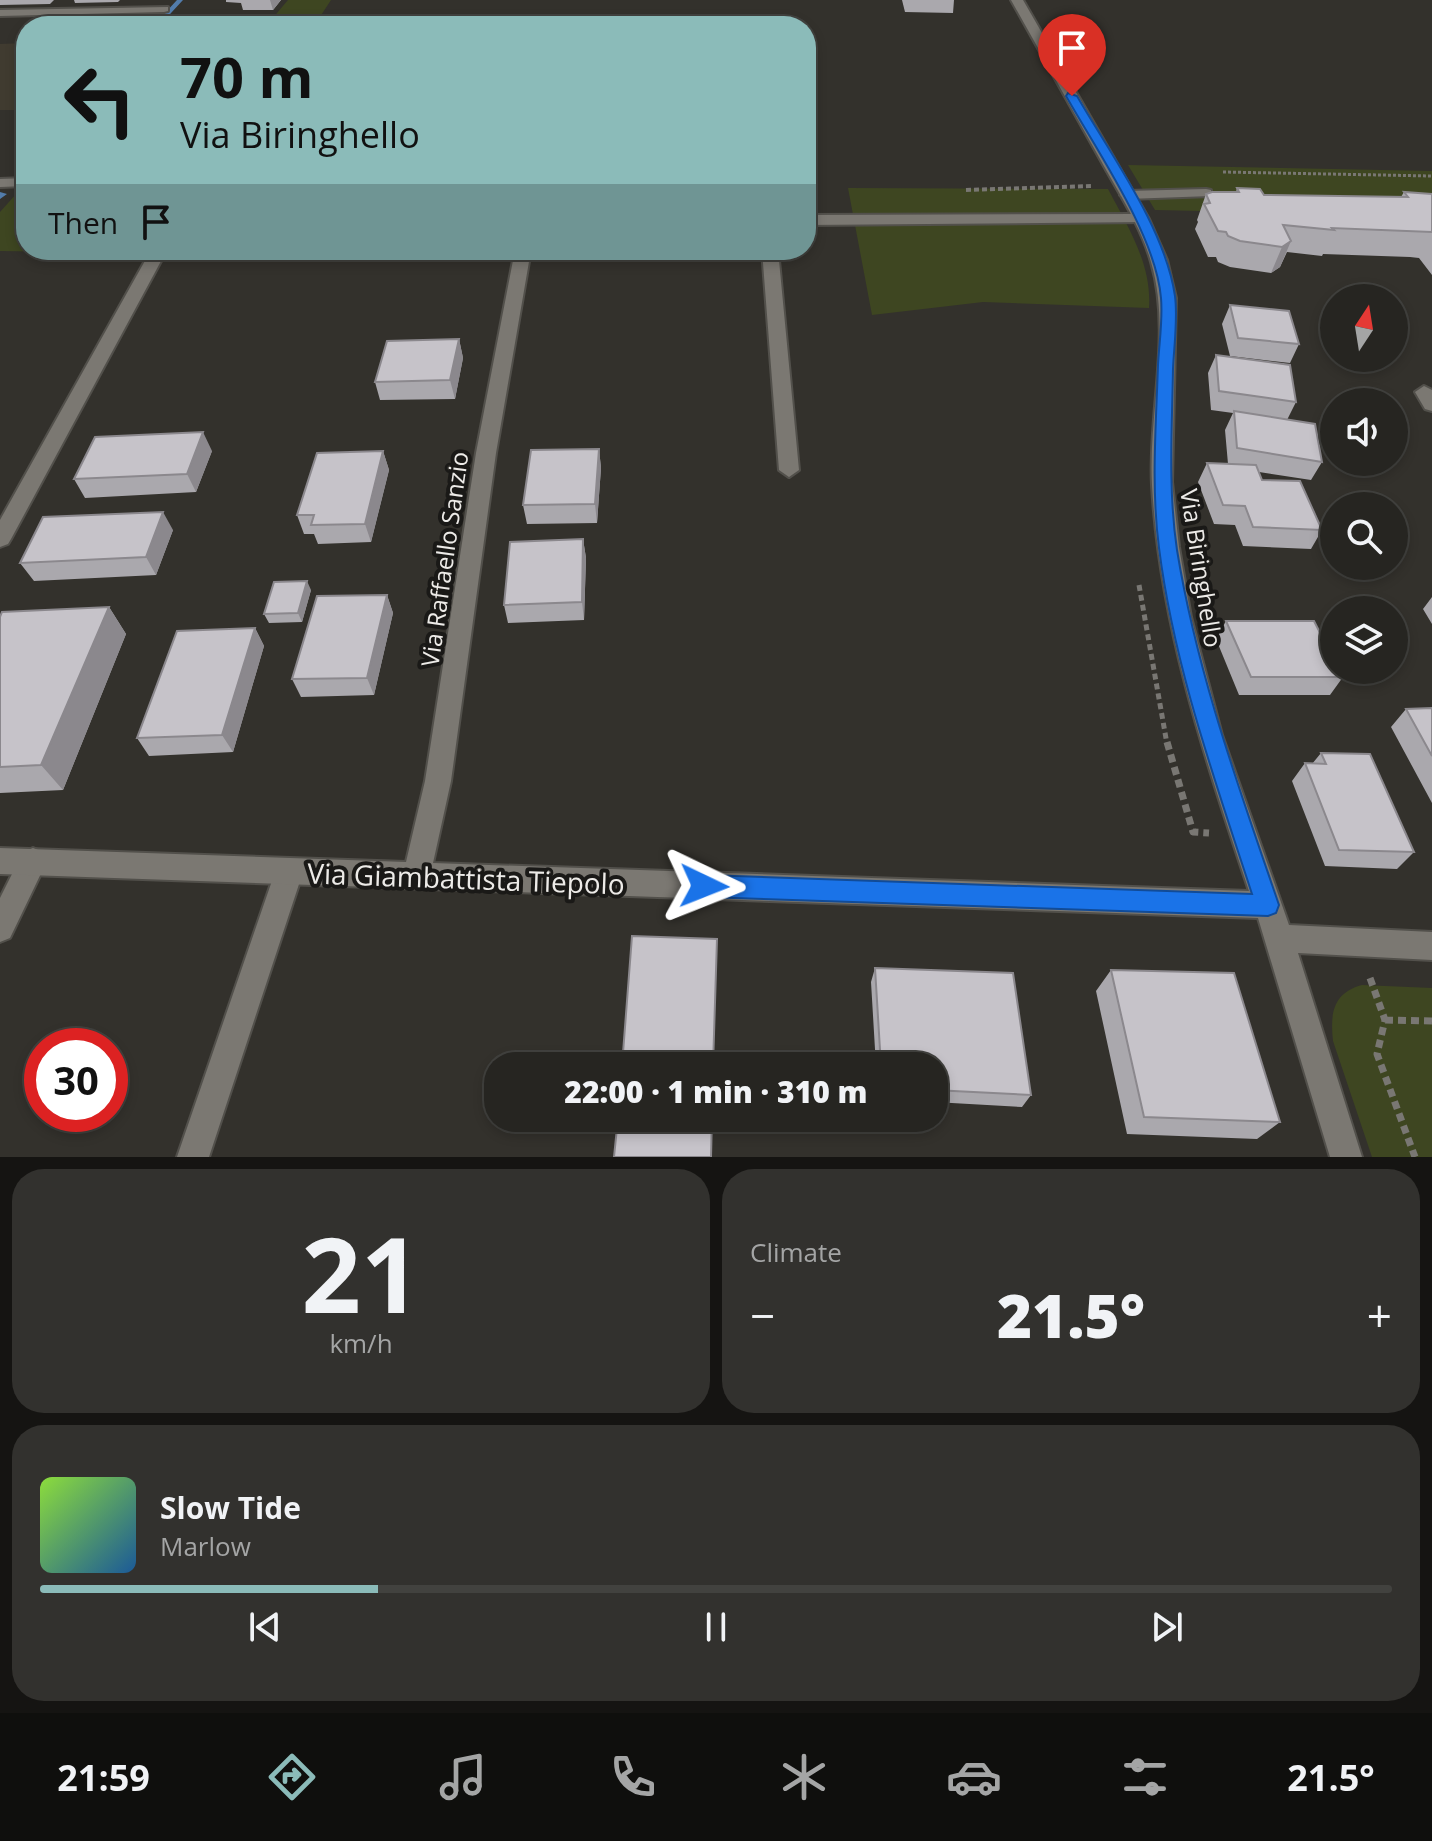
<!DOCTYPE html>
<html lang="en">
<head>
<meta charset="utf-8">
<style>
	body { margin:0; font-family:"Open Sans",sans-serif; background:#32312e; color:#f1f3f6; height:100vh; display:flex; flex-direction:column; font-size:30px; white-space:nowrap }
	* { box-sizing:border-box; margin:0 }
	p { font-size:26px; color:#a4a5a5 }
	.icon { flex:none; width:44px; height:44px; fill:none; stroke:currentColor; stroke-width:2; stroke-linecap:round; stroke-linejoin:round }
	.map { position:relative; height:1157px; overflow:hidden }
	.sheet { display:flex; flex-direction:column; gap:12px; padding:12px; background:#151412; flex:1 }
	.sheet>* { flex:none }
	.guide { position:absolute; left:16px; top:16px; width:800px; height:244px; border-radius:32px; box-shadow:0 4px 12px #0003,0 0 0 2px #42423f; background:#8bbbb9; color:#111; overflow:hidden }
	.needle { width:52px; rotate:12deg }
	.buttons { position:absolute; left:1320px; top:284px; display:grid; gap:16px }
	.buttons a { display:grid; place-items:center; width:88px; height:88px; border-radius:50%; background:#262521; box-shadow:0 4px 12px #0003,0 0 0 2px #42423f; font-size:40px }
	.speed { position:absolute; left:24px; top:1028px; display:flex; gap:16px; font-size:40px; font-weight:700; text-align:center }
	.speed>* { display:grid; place-content:center; width:104px; height:104px; border-radius:50%; background:#262521; box-shadow:0 4px 12px #0003,0 0 0 2px #42423f; line-height:1 }
	.speed .limit { border:12px solid #d22; background:#fff; color:#111 }
	.pin { position:absolute; display:grid; place-items:center; width:68px; height:68px; color:#fff; margin:-82px -34px; border-radius:50% 50% 50% 0; rotate:-45deg; box-shadow:0 0 8px #0007 }
	.pin .icon { rotate:45deg }
	.me { position:absolute; width:88px; margin:-44px; rotate:92deg; stroke-linejoin:round; filter:drop-shadow(0 0 6px #0008) }
	.turn { display:flex; align-items:center; gap:28px; height:168px; padding:0 32px; font-size:36px }
	.turn .icon { width:104px; height:104px; stroke-width:2.5 }
	.turn b { display:block; font-size:56px; line-height:68px }
	.then { display:flex; align-items:center; height:76px; padding:0 32px; background:#0003; gap:16px; font-size:30px }
	.big { font-size:60px; font-weight:800; line-height:1.1 }
	.sheet .card { flex:1; display:flex; flex-direction:column; justify-content:center; gap:12px; min-width:0; padding:0 28px; border-radius:32px; background:#32312e }
	.sheet .dial { align-items:center; gap:0 }
	.dial b { font-size:104px; line-height:1 }
	.song { display:flex; align-items:center; gap:24px }
	.cover { width:96px; height:96px; border-radius:12px; background:linear-gradient(135deg,hsl(90 70% 55%),hsl(210 70% 35%)) }
	.played { height:8px; border-radius:4px; background:linear-gradient(90deg,#8bbbb9 25%,#42423f 25%) }
	.keys { display:flex; justify-content:space-around; direction:ltr }
	.heat { display:flex; justify-content:space-between; align-items:center; font-size:44px; direction:ltr }
	.sheet .tiles { flex:1; display:grid; gap:12px; grid-template-columns:1fr 1fr }
	.card:last-child { grid-column:span 2 }
	.trip { position:absolute; left:484px; top:1052px; width:464px; height:80px; border-radius:32px; background:#262521; box-shadow:0 4px 12px #0003,0 0 0 2px #42423f; font-weight:800; line-height:80px; text-align:center }
	.tab-bar { display:flex; height:128px; justify-content:space-around; align-items:center; background:#0f0f0d; color:#a4a5a5 }
	.tab-bar .icon { width:56px; height:56px }
	.tab-bar .active { color:#8bbbb9 }
	.tab-bar b { font-size:36px; color:#f1f3f6 }
	.map>svg:first-child { display:block }
	.built { fill:#403b30 }
	.green { fill:#3e4621 }
	.lines { fill:none; stroke-linecap:round; stroke-linejoin:round }
	.stream { fill:#527cab; fill-rule:evenodd }
	.service-casing { stroke:#52504b; stroke-width:4 }
	.minor-casing { stroke:#52504b; stroke-width:4 }
	.path-far3 { stroke:#797773; stroke-width:3; stroke-dasharray:3 2; stroke-linecap:butt }
	.path-far2 { stroke:#797773; stroke-width:4; stroke-dasharray:5 3; stroke-linecap:butt }
	.path-far1 { stroke:#797773; stroke-width:5; stroke-dasharray:6 4; stroke-linecap:butt }
	.path { stroke:#797773; stroke-width:7; stroke-dasharray:8 5; stroke-linecap:butt }
	.service { fill:#7b7872; fill-rule:evenodd }
	.minor { fill:#7b7872; fill-rule:evenodd }
	.wall { fill:#aaa8ad }
	.shaded-wall { fill:#8b888d }
	.building { fill:#c6c3c9; stroke:#8b888d; stroke-width:2 }
	.route { fill:#1a73e8; stroke:#114b97; stroke-width:2 }
	.labels { text-anchor:middle; dominant-baseline:central; stroke-width:8; stroke-linejoin:round; paint-order:stroke }
	.street-label { font-size:24px; fill:#edebe8; stroke:#1a1917 }
	.near-street-label { font-size:28px; fill:#edebe8; stroke:#1a1917 }
</style>
</head>
<body>
<div class="map">
<svg width="1432" height="1157" viewBox="0 0 1432 1157">
	<rect width="100%" height="100%" fill="#33312c"/>
	<path class="built" d="M26,43V110H0V44Z"/>
	<path class="green" d="M288,0H331L314,26H266Z
		M1128,165L1432,171V216L1155,210Z
		M848,188L1108,189C1128,227 1152,264 1149,308L983,302L872,315Z
		M17,193H26V250H132L131,253L0,251V212Z
		M1362,985L1432,988V1157H1372L1333,1041C1330,1013 1333,993 1362,985Z"/>
	<g class="lines">
		<path class="stream" d="M177,0H183L159,26H153Z
			M23,167H26V173L24,176H18L17,174Z
			M0,192L7,194L0,199Z"/>
		<defs>
			<path id="service" d="M1206,189L1211,190V196L1127,199L1120,195L1127,191Z
				M1141,214L1146,216V222L806,225V215Z
				M762,250H778L799,470L789,477L779,470Z
				M1424,386L1432,390V411L1425,409L1415,392Z
				M33,848L43,852L47,861L10,938L0,942V898L23,852Z
				M289,859L299,863L303,872L209,1157H177L275,872L279,863Z"/>
			<path id="minor" d="M1011,0H1023L1149,219L1167,260L1176,298L1172,482L1179,547L1191,617L1222,735L1289,925L1432,932V960L1298,953L1362,1157H1330L1258,918L0,874V848L406,862L425,781L476,453L515,250H531L496,453L451,781L433,863L1249,891C1205,758 1160,626 1152,485C1148,412 1172,333 1151,262C1141,226 1118,192 1100,159C1070,106 1041,53 1011,0Z
				M168,7V11L164,12L0,16V10Z
				M26,178V186L0,187V179Z
				M151,250H167L11,539L8,544L0,547V520Z"/>
		</defs>
		<use href="#service" class="service-casing"/>
		<use href="#minor" class="minor-casing"/>
		<path class="path-far3" d="M1223,172L1432,176"/>
		<path class="path-far2" d="M966,190L1092,186"/>
		<path class="path-far1" d="M1139,585L1167,744"/>
		<path class="path" d="M1167,742L1193,832L1209,833
			M1370,978L1385,1020L1377,1054L1415,1157
			M1385,1020L1432,1021"/>
		<use href="#service" class="service"/>
		<use href="#minor" class="minor"/>
	</g>
	<path class="wall" d="M0,0H54L50,4L0,5Z
		M74,0H120L118,2L75,3Z
		M226,0H281L273,10H243L241,3L226,2Z
		M902,0H954L953,13L905,12Z
		M1237,188L1264,195L1401,197L1404,192L1432,194V275L1419,258L1410,257L1323,254L1322,256L1287,252L1280,267L1271,273L1230,267L1218,262L1216,257H1208L1195,229L1198,222L1197,220L1206,194L1236,192Z
		M1230,305L1299,344L1290,363L1230,356L1222,324Z
		M459,339L463,358L455,399L380,400L375,382Z
		M1216,355L1296,402L1287,420L1322,462L1311,480L1259,472L1262,480L1322,530L1311,549L1243,546L1235,525L1214,524L1198,482L1207,463L1228,464L1225,430L1233,413L1211,410L1208,373Z
		M599,449L601,468L597,523L527,524L523,505Z
		M212,451L196,492L85,498L74,479Z
		M383,451L389,470L371,542L318,544L314,534H304L297,515Z
		M173,530L156,575L34,581L20,563Z
		M583,539L586,558L584,620L508,623L504,605Z
		M311,590L302,622L269,623L264,614Z
		M387,595L393,613L374,695L301,697L292,679Z
		M1432,597V624L1423,609Z
		M109,607L126,634L63,790L0,793V617Z
		M1226,621L1343,677L1330,695H1239L1216,639Z
		M255,628L264,646L233,752L149,756L137,738Z
		M1432,708V803L1391,727L1406,709Z
		M1321,753L1414,852L1397,869L1325,866L1292,781L1305,763L1312,764Z
		M875,968L1031,1095L1022,1107L934,1102V1066H876L871,982Z
		M1111,970L1280,1122L1257,1139L1127,1134L1096,991Z"/>
	<path class="shaded-wall" d="M270,0H281L273,10Z
		M1291,241L1280,267L1271,273L1282,247Z
		M459,339L463,358L455,399L450,380Z
		M203,432L212,451L196,492L187,474Z
		M599,449L601,468L597,523L595,504Z
		M383,451L389,470L371,542L365,524Z
		M163,512L173,530L156,575L146,557Z
		M583,539L586,558L584,620L582,602Z
		M307,581L311,590L302,622L298,613Z
		M387,595L393,613L374,695L367,678Z
		M109,607L126,634L63,790L41,765Z
		M255,628L264,646L233,752L222,735Z"/>
	<path class="building" d="M1237,188L1260,189L1264,195L1408,197L1404,192L1432,194V232L1332,228L1334,230L1283,225L1291,241L1282,247L1240,241L1228,236L1226,232L1218,231L1204,204L1210,203L1206,194L1212,192H1239Z
		M1230,305L1289,311L1299,344L1238,338Z
		M459,339L450,380L375,382L387,341Z
		M1216,355L1290,365L1296,402L1219,391Z
		M1234,411L1315,424L1322,462L1237,448Z
		M203,432L187,474L74,479L95,437Z
		M599,449L595,504L523,505L531,450Z
		M383,451L365,524L311,525L314,515H297L317,453Z
		M1207,463L1256,465L1262,480L1300,481L1322,530L1253,527L1245,506L1223,505Z
		M163,512L146,557L20,563L43,517Z
		M583,539L582,602L504,605L510,542Z
		M307,581L298,613L264,614L274,582Z
		M387,595L367,678L292,679L317,596Z
		M109,607L41,765L0,767V617L2,612Z
		M1226,621H1314L1334,660V670H1339L1343,677H1251Z
		M255,628L222,735L137,738L177,631Z
		M1432,708V756L1406,709Z
		M1321,753L1370,754L1414,852L1339,850L1305,763L1326,764Z
		M632,936L717,939L713,1066H622Z
		M875,968L1013,973L1031,1095L934,1090V1066H881Z
		M1111,970L1234,973L1280,1122L1144,1117Z
		M618,1118H712L711,1157H614Z"/>
	<path class="route" d="M1068,93L1077,96C1111,155 1165,228 1175,296C1178,319 1174,346 1173,369C1172,430 1168,490 1177,550C1197,673 1239,788 1279,905L1276,913L1268,916L704,897L696,894L693,886L696,878L704,875L1252,894C1215,780 1174,667 1159,548C1151,487 1156,426 1158,365C1159,344 1163,320 1161,298C1156,236 1097,151 1066,96Z"/>
	<g class="labels">
		<g class="street-label">
			<text transform="translate(444 559) rotate(-82)">Via Raffaello Sanzio</text>
			<text transform="translate(1202 568) rotate(81)">Via Biringhello</text>
		</g>
		<g class="near-street-label">
			<text transform="translate(466 878) rotate(2)">Via Giambattista Tiepolo</text>
		</g>
	</g>
</svg>
<div class="buttons">
<a><svg class="needle" viewBox="-14 -14 28 28"><path d="M0-13l5 13h-10z" fill="#e53935"/><path d="M0 13l5-13h-10z" fill="#a4a5a5"/></svg></a>
<a><svg class="icon" aria-label="sound" viewBox="0 0 24 24"><path d="M4 9h4l5-4v14l-5-4H4zM17 9q2 3 0 6"/></svg></a>
<a><svg class="icon" aria-label="search" viewBox="0 0 24 24"><circle cx="10" cy="10" r="6"/><path d="M15 15l6 6"/></svg></a>
<a><svg class="icon" aria-label="layers" viewBox="0 0 24 24"><path d="M12 4l9 5-9 5-9-5zM3 14l9 5 9-5"/></svg></a>
</div>
<div class="speed"><div class="limit">30</div></div>
<div class="pin" style="left:1072px;top:96px;background:#d93025"><svg class="icon" aria-label="arrive" viewBox="0 0 24 24"><path d="M6 21V4h12l-3 4 3 4H6"/></svg></div>
<svg class="me" style="left:704px;top:886px" viewBox="-20 -20 40 40"><path d="M0-17L14 15 0 8-14 15z" fill="#1a73e8" stroke="#fff" stroke-width="4"/></svg>
<div class="trip">22:00 · 1 min · 310 m</div>
<div class="guide">
<div class="turn"><svg class="icon" aria-label="left" viewBox="0 0 24 24"><path d="M17 20v-9H6M10 6l-5 5 5 5"/></svg><div><b>70 m</b>Via Biringhello</div></div>
<div class="then">Then<svg class="icon" aria-label="arrive" viewBox="0 0 24 24"><path d="M6 21V4h12l-3 4 3 4H6"/></svg></div>
</div>
</div>
<section class="sheet">
<div class="tiles">
<div class="card dial"><b>21</b><p>km/h</p></div>
<div class="card"><p>Climate</p>
<div class="heat"><a>−</a><b class="big">21.5°</b><a>+</a></div>
</div>
<div class="card">
<div class="song"><i class="cover"></i><div><b>Slow Tide</b><p>Marlow</p></div></div>
<div class="played"></div>
<div class="keys"><svg class="icon" aria-label="previous" viewBox="0 0 24 24"><path d="M18 5L8 12l10 7zM5 5v14"/></svg><svg class="icon" aria-label="pause" viewBox="0 0 24 24"><path d="M8 5v14M16 5v14"/></svg><svg class="icon" aria-label="next" viewBox="0 0 24 24"><path d="M6 5l10 7-10 7zM19 5v14"/></svg></div>
</div>
</div>
</section>
<nav class="tab-bar">
<b>21:59</b>
<svg class="icon active" aria-label="directions" viewBox="0 0 24 24"><path d="M12 3l9 9-9 9-9-9zM9 14v-3h6M13 9l2 2-2 2"/></svg>
<svg class="icon" aria-label="music" viewBox="0 0 24 24"><path d="M9 18V5l10-2v13"/><circle cx="6" cy="18" r="3"/><circle cx="16" cy="16" r="3"/></svg>
<svg class="icon" aria-label="phone" viewBox="0 0 24 24"><path d="M5 4h4l2 5-3 2q2 4 5 5l2-3 5 2v4C11 20 4 13 5 4z"/></svg>
<svg class="icon" aria-label="climate" viewBox="0 0 24 24"><path d="M12 3v18M4 7l16 10M4 17L20 7"/></svg>
<svg class="icon" aria-label="car" viewBox="0 0 24 24"><path d="M5 17H2v-5l4-1 3-4h7l3 4 3 1v5h-3M9 17h6M6 11h13"/><circle cx="7" cy="17" r="2"/><circle cx="17" cy="17" r="2"/></svg>
<svg class="icon" aria-label="filters" viewBox="0 0 24 24"><path d="M4 7h16M4 17h16"/><circle cx="9" cy="7" r="2"/><circle cx="15" cy="17" r="2"/></svg>
<b>21.5°</b>
</nav>
</body>
</html>
